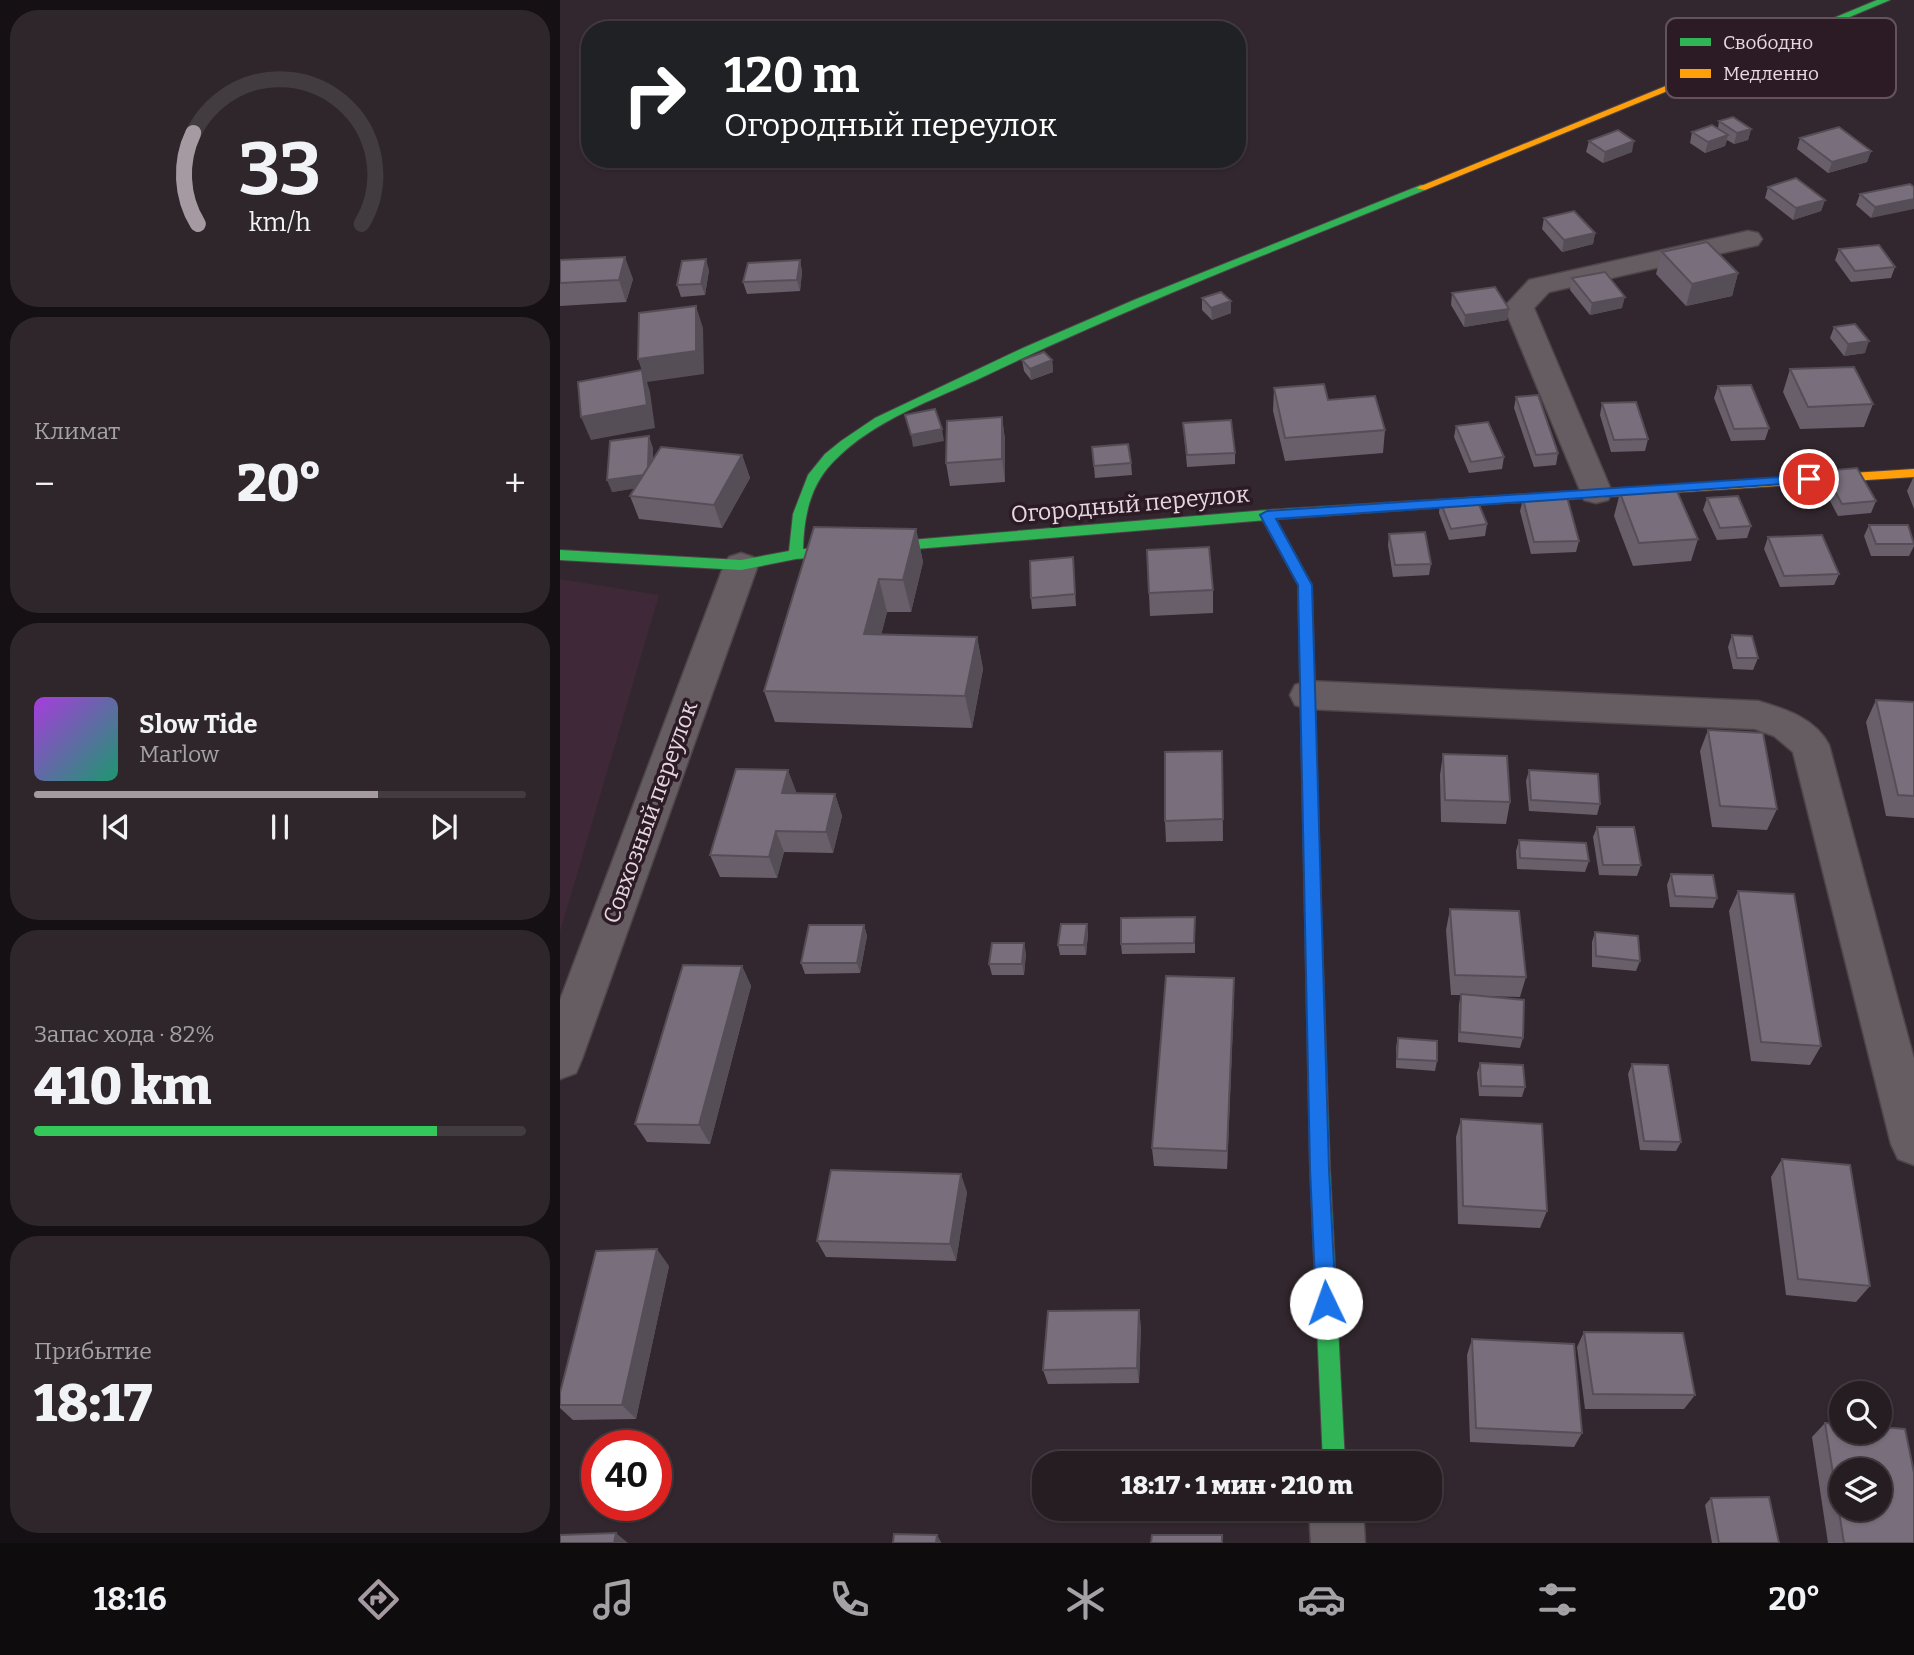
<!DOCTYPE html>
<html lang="ru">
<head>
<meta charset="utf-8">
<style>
	body { margin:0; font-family:Bitter,serif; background:#2e262a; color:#f1f3f6; height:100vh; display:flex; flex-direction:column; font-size:26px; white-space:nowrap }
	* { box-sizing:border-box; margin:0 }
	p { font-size:23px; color:#a4a2a5 }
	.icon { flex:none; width:38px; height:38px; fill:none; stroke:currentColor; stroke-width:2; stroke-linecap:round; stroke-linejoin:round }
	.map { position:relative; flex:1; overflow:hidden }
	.side { display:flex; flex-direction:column; gap:10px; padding:10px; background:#151013; width:560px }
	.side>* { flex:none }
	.hud { position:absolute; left:21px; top:21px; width:665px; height:147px; border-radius:28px; box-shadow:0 2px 5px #0004,0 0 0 2px #423b40; background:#202124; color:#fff; overflow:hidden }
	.buttons { position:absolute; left:1269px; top:1381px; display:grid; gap:14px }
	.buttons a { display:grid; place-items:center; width:63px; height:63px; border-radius:50%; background:#261d22; box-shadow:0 2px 5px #0004,0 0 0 2px #423b40; font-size:35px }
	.speed { position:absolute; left:21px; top:1430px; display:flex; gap:14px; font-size:35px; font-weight:700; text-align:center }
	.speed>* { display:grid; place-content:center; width:91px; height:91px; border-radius:50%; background:#261d22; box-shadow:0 2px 5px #0004,0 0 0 2px #423b40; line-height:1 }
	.speed .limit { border:10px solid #d22; background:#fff; color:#111 }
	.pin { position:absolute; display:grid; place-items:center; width:60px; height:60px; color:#fff; margin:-30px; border:4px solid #fff; border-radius:50%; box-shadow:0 2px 7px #0007 }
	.me { position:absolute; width:77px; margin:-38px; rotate:357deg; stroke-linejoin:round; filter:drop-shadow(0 0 5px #0008) }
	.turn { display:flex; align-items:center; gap:24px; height:147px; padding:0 28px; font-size:32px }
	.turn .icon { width:91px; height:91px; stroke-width:2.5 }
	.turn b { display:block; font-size:49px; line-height:60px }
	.big { font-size:52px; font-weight:800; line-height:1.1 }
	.side .tile { flex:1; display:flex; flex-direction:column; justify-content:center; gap:10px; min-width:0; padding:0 24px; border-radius:28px; background:#2e262a }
	.side .dial { align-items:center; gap:0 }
	.dial svg { height:182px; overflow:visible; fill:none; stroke:#423b40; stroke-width:7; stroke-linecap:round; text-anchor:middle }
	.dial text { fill:#f1f3f6; stroke:none }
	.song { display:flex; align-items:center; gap:21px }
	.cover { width:84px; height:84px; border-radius:10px; background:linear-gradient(135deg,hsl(280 70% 55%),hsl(160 70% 35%)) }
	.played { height:7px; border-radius:4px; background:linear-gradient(90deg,#a69aa2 70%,#423b40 70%) }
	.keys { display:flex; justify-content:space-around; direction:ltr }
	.heat { display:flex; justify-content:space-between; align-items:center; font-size:38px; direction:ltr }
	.charge { height:10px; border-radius:5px; background:linear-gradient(90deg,#34c759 82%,#423b40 0) }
	.trip { position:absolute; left:472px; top:1451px; width:410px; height:70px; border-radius:28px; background:#261d22; box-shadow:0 2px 5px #0004,0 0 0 2px #423b40; font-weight:800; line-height:70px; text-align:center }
	.menu { display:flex; height:112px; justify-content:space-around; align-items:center; background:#0f0c0e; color:#a4a2a5 }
	.menu .icon { width:49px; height:49px }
	.menu .current { color:#a69aa2 }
	.menu b { font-size:32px; color:#f1f3f6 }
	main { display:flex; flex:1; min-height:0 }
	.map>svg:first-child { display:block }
	.built { fill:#3f2837 }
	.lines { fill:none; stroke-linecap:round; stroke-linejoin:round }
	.street-casing { stroke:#4e454a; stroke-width:3 }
	.fast-casing { stroke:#4e454a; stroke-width:2 }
	.slow-casing { stroke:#4e454a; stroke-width:2 }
	.street { fill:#655d62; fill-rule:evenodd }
	.fast { fill:#30b455; fill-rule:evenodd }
	.slow { fill:#ff9f0a; fill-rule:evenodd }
	.wall { fill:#685f6b }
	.shaded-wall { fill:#554e57 }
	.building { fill:#796f7c; stroke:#554e57; stroke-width:2; fill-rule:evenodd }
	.route { fill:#1a73e8; stroke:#114b97; stroke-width:2 }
	.labels { text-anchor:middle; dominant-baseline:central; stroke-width:7; stroke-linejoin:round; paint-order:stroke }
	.street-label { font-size:23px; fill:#e5d8e0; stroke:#2c1a25 }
	.key { fill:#2c1a25; stroke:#64535d; stroke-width:2 }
	.key-label { font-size:19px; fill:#e5d8e0 }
</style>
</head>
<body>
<main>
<section class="side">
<div class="tile dial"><svg viewBox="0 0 100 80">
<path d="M14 69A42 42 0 1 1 86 69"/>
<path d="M14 69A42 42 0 0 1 12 29" stroke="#a69aa2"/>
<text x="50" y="56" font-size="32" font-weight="700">33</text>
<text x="50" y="72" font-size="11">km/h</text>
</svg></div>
<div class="tile"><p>Климат</p>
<div class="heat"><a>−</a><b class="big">20°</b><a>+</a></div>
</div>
<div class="tile">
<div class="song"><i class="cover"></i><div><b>Slow Tide</b><p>Marlow</p></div></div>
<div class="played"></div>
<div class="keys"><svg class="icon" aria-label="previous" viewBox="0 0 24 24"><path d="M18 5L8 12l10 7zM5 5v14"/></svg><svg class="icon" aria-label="pause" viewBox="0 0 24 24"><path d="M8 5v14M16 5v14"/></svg><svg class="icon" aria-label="next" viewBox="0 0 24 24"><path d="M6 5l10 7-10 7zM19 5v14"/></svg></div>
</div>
<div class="tile"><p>Запас хода · 82%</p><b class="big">410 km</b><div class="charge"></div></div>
<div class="tile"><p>Прибытие</p><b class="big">18:17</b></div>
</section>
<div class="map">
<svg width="1354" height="1543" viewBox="0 0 1354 1543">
	<rect width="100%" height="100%" fill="#32272e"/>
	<path class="built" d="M0,579L99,595L0,932Z"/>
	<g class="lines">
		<defs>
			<path id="street" d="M1188,231L1198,233L1202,239L1198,245L989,292L974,308L1052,492L1048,500L1036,503L1024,500L944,307L969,280Z
				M181,553L193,557L198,565L22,1059L16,1073L0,1079V1000L164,565L169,557Z
				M748,681L1198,701C1225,709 1255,718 1269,745L1354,1059V1165L1338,1159L1331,1144L1233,752L1214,736L1195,729L748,709L735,705L730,695L735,685Z
				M749,1508H803L805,1543H751Z"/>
			<path id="fast" d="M1317,0H1330L1175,65L1166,63Z
				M861,185L865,186V190C717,250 569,307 425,376C374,400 315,419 274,461C250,485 244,516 243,549L707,510L952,495L959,499L957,502L707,520L236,559L181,570L0,560V550L181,560L229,551L233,514L248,475L265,454L281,441L315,418L463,348L574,300Z
				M752,868L758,870L760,875L770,1169L785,1463H763L750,1169L744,875L746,870Z"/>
			<path id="slow" d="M1167,61L1176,63L865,190L856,188Z
				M1354,469V477L952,503L945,499L952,495Z
				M707,510L714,515L752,585L760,875L758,880L752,882L746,880L744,875L738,585L700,515Z"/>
		</defs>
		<use href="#street" class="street-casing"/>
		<use href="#fast" class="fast-casing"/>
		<use href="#slow" class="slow-casing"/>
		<use href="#street" class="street"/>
		<use href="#fast" class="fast"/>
		<use href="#slow" class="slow"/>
	</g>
	<path class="wall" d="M1159,121L1191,129L1188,140L1174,144L1167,140L1165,146L1145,153L1130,143L1132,132L1158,128Z
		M1240,138L1311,151L1307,162L1268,173L1237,149Z
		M1029,141L1072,152L1043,163L1026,152Z
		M1208,187L1265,200L1261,211L1233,220L1205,198Z
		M1354,187L1311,218L1296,205L1300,194Z
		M984,218L1035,233L1033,244L1002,252L982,229Z
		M1279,249L1335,267L1331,278L1291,282L1275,260Z
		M1102,252L1178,273L1172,296L1126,306L1096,274Z
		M0,260L73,279L66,302L0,306Z
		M240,260L242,272L240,291L187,294L183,282Z
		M149,270L145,295L121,297L117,285Z
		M1012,278L1062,308L1030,315L1010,290Z
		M892,293L947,320L904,327L891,305Z
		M642,298L671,313L652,320L642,310Z
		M1274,327L1305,353L1284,356L1270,338Z
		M462,360H492L493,372L471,380L464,371Z
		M1230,369L1313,404L1304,427L1240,429L1223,392Z
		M1158,386L1209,428L1205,440L1171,441L1154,398Z
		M714,388L768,400L825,430L823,453L725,461L713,411Z
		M956,397L998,453L996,465L974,467L954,408Z
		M1042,403L1088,439L1085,451L1051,452L1040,415Z
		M442,417L445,440V482L390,486L386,463Z
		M623,423L675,453V464L627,467Z
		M896,426L944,457L942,469L909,473L894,437Z
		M532,447L571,463L572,475L535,478Z
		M93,448V459L182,455L190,478L162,528L79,519L70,496L75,488L52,492Z
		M1264,471L1316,501L1311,513L1278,516L1260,482Z
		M1354,476V509L1347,491Z
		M1060,493L1138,539L1131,561L1073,566L1054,516Z
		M1147,498L1191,526L1187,538L1157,540L1143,510Z
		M963,499L1019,541L1016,552L971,554L960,511Z
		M880,501L927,524L925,536L889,540L879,513Z
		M1309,525L1354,543V546L1349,556H1311L1304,536Z
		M356,529L363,562L351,612H327L321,635L417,637L423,669L412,728L215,722L204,691Z
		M829,534L871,564L869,575L833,577L828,545Z
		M1208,537L1279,574L1274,585L1220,587L1204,549Z
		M587,550L653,590V613L590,616Z
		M513,557L516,606L472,609L471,598Z
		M1172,635L1198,658L1193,670L1173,669L1168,647Z
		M1316,700L1354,702V818L1326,816L1306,722Z
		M1148,730L1217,809L1207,830L1152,827L1140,751Z
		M662,751L663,841L606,842L605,821Z
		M883,754L950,802L946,824L881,822L880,775Z
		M969,770L1040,804L1037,815L969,811L966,781Z
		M236,791L235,794H275L282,816L273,853L224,852L217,878L160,877L150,855Z
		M1037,827L1081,865L1077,876L1039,875L1033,837Z
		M959,840L1029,861L1025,872L957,869L956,851Z
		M1111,874L1157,898L1153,908L1110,907L1107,885Z
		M1178,891L1261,1046L1250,1065L1191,1061L1169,911Z
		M890,909L966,977L960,997L923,996L963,1038L960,1048L898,1042L899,1004L901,995H891L886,930Z
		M527,924L528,934L526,955H500L498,945Z
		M304,925L307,936L300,973L245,974L241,963Z
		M635,928V953L562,954L561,944Z
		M1035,932L1080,961L1076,971L1032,967V942Z
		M466,953L464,975H432L429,964Z
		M182,966L191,986L150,1144L87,1142L75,1124Z
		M674,998L667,1169L594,1166L592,1148Z
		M838,1038L877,1061L875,1071L836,1068V1047Z
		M920,1063L965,1087L962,1097L919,1096L917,1073Z
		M1072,1064L1121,1142L1116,1151L1080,1150L1068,1074Z
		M901,1119L987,1211L980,1228L898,1224L896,1137Z
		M1222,1159L1310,1286L1296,1302L1226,1295L1211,1177Z
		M407,1192L396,1261L266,1257L257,1241Z
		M109,1266L76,1419L13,1420L0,1408V1393Z
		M581,1326L579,1383L488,1384L483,1370Z
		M1024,1332L1135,1395L1124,1409H1025L1017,1347Z
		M912,1339L1022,1433L1014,1447L910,1442L907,1355Z
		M1265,1423L1354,1543H1268L1252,1437Z
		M1151,1498L1219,1543H1152L1145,1505Z"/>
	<path class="shaded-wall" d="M1191,129L1188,140L1174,144L1177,133Z
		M1168,135L1165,146L1145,153L1148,142Z
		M1074,141L1072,152L1043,163L1045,152Z
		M1311,151L1307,162L1268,173L1272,162Z
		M1354,199V209L1311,218L1315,207Z
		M1265,200L1261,211L1233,220L1236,208Z
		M1035,233L1033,244L1002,252L1004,240Z
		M65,257L73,279L66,302L59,280Z
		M146,259L149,270L145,295L141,284Z
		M240,260L242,272L240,291L237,280Z
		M1178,273L1172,296L1126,306L1132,284Z
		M1065,297L1062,308L1030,315L1032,303Z
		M671,301V313L652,320L651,308Z
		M136,306L143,328L144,374L87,382L90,392L95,428L31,440L21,417L83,374L78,359Z
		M949,309L947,320L904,327L905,315Z
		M1309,341L1305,353L1284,356L1288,344Z
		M492,360L493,372L471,380L470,369Z
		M442,417L445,440V482L442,459Z
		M382,429L384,441L353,447L351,435Z
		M89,436L93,448L92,486L52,492L47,480Z
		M182,455L190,478L162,528L154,505Z
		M356,529L363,562L351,612L343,580Z
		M319,579L327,612L313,667L304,634Z
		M417,637L423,669L412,728L405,696Z
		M228,770L236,791L230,815L222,793Z
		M275,794L282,816L273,853L266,832Z
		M216,831L224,852L217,878L209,857Z
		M527,924L528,934L526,955L524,945Z
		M304,925L307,936L300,973L297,963Z
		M464,943L466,953L464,975L462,964Z
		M182,966L191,986L150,1144L139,1125Z
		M674,978V998L667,1169V1151Z
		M401,1174L407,1192L396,1261L390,1244Z
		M97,1249L109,1266L76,1419L62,1405Z
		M579,1310L581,1326L579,1383L577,1368Z
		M56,1533L68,1543H54Z
		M377,1535L381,1542V1543H376Z"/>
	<path class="building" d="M1173,117L1191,129L1177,133L1159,121Z
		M1152,125L1168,135L1148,142L1132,132Z
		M1279,127L1311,151L1272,162L1240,138Z
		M1058,130L1074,141L1045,152L1029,141Z
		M1236,178L1265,200L1236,208L1208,187Z
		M1350,184L1354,187V199L1315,207L1300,194Z
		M1014,211L1035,233L1004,240L984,218Z
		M1147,242L1178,273L1132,284L1102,252Z
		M1319,245L1335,267L1295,271L1279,249Z
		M65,257L59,280L0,283V260Z
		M146,259L141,284L117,285L122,261Z
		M240,260L237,280L183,282L188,263Z
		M1045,272L1065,297L1032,303L1012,278Z
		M935,287L949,309L905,315L892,293Z
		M661,292L671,301L651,308L642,298Z
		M136,306V351L78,359L79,313Z
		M1295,324L1309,341L1288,344L1274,327Z
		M484,352L492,360L470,369L462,360Z
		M1294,367L1313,404L1248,407L1230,369Z
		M82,370L87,405L21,417L18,382Z
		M764,384L768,400L815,396L825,430L725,438L714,388Z
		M1191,385L1209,428L1174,429L1158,386Z
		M978,395L998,453L976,455L956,397Z
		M1076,402L1088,439L1054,440L1042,403Z
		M375,409L382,429L351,435L345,415Z
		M442,417V459L386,463L387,421Z
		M671,420L675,453L627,455L623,423Z
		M928,422L944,457L911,462L896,426Z
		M89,436L88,467L83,475L47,480L50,441Z
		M568,444L571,463L534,466L532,447Z
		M101,447L182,455L154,505L70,496Z
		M1297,468L1316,501L1282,504L1264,471Z
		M1116,489L1138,539L1079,543L1060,493Z
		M1178,496L1191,526L1160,528L1147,498Z
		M916,497L927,524L891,529L880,501Z
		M1007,497L1019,541L974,542L963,499Z
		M1309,525H1348L1354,544H1316Z
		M254,527L356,529L343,580L319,579L304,634L417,637L405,696L204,691Z
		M865,532L871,564L835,565L829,534Z
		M1262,535L1279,574L1224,576L1208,537Z
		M649,547L653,590L589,593L587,550Z
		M513,557L515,594L471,598L470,561Z
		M1172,635L1192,636L1198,658H1177Z
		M1316,700L1354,702V796L1338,795Z
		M1148,730L1203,733L1217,809L1160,806Z
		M662,751L663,819L605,821V752Z
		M883,754L947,756L950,802L885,800Z
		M176,769L228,770L222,793L275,794L266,832L216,831L209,857L150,855Z
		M969,770L1038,774L1040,804L971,800Z
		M1037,827H1074L1081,865H1043Z
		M959,840L1026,843L1029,861L960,858Z
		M1111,874L1153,875L1157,898L1115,896Z
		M1178,891L1234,894L1261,1046L1201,1042Z
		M890,909L959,911L966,977L895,975Z
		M635,917L634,943L561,944V918Z
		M501,924H527L524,945H498Z
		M249,925H304L297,963H241Z
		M1035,932L1078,936L1080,961L1036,956Z
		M432,943H464L462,964H429Z
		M123,965L182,966L139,1125L75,1124Z
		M606,976L674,978L667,1151L592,1148Z
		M901,994L964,1000L963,1038L900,1032Z
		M838,1038L877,1041V1061L837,1059Z
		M920,1063L963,1065L965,1087L921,1086Z
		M1072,1064L1108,1065L1121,1142L1084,1141Z
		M901,1119L982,1124L987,1211L903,1206Z
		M1222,1159L1290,1165L1310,1286L1238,1279Z
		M271,1170L401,1174L390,1244L257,1241Z
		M97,1249L62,1405H0V1393L36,1251Z
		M579,1310L577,1368L483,1370L488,1311Z
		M1024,1332L1123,1333L1135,1395L1033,1394Z
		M912,1339L1014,1344L1022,1433L916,1428Z
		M1265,1423L1281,1424V1432H1320V1427L1345,1429L1354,1473V1543H1284ZM1281,1470H1320V1508H1281Z
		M1209,1497L1219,1543H1159L1151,1498Z
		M56,1533L54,1543H0V1535Z
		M334,1534L377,1535L376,1543H333Z
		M592,1535H662V1543H591Z"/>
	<path class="route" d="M1249,475L1254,476V482L716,519L752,585L769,1169L776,1303L773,1310L766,1313L759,1310L756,1303L750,1169L738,585L700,515L707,511Z"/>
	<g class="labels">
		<g class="street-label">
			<text transform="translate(570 504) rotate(-5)">Огородный переулок</text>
			<text transform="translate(90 812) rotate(-70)">Совхозный переулок</text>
		</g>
	</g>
	<rect x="1106" y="18" width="230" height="80" rx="10" class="key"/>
	<rect x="1120" y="38" width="31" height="8" fill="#30b455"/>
	<rect x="1120" y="69" width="31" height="9" fill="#ff9f0a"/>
	<g class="key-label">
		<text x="1163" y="49">Свободно</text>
		<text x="1163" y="80">Медленно</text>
	</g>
</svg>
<div class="buttons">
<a><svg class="icon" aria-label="search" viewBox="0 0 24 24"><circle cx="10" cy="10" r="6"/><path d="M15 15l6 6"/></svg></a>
<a><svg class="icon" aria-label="layers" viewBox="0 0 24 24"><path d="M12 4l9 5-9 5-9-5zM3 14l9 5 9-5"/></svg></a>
</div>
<div class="speed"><div class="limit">40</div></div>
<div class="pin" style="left:1249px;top:479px;background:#d93025"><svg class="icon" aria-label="arrive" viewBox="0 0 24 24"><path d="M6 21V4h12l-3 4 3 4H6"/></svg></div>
<svg class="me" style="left:766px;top:1303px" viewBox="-20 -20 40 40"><circle r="19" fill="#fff"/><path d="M0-13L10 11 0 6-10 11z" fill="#1a73e8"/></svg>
<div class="trip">18:17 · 1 мин · 210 m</div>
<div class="hud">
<div class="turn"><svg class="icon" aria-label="right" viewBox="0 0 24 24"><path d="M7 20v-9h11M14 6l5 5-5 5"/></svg><div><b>120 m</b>Огородный переулок</div></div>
</div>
</div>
</main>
<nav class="menu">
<b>18:16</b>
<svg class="icon current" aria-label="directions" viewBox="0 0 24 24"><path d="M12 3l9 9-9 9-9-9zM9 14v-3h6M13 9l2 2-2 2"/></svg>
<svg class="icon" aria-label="music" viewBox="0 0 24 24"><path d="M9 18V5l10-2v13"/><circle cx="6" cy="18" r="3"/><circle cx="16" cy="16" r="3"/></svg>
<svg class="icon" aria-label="phone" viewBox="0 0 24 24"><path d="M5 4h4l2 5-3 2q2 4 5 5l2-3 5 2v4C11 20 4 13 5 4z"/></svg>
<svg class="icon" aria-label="climate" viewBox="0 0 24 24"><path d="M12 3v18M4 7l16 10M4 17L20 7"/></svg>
<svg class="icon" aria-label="car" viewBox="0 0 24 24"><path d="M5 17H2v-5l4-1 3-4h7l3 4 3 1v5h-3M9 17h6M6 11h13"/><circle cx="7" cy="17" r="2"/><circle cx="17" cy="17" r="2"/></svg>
<svg class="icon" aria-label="filters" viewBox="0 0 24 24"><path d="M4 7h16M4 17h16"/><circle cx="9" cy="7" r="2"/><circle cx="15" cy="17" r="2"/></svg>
<b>20°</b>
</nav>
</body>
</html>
